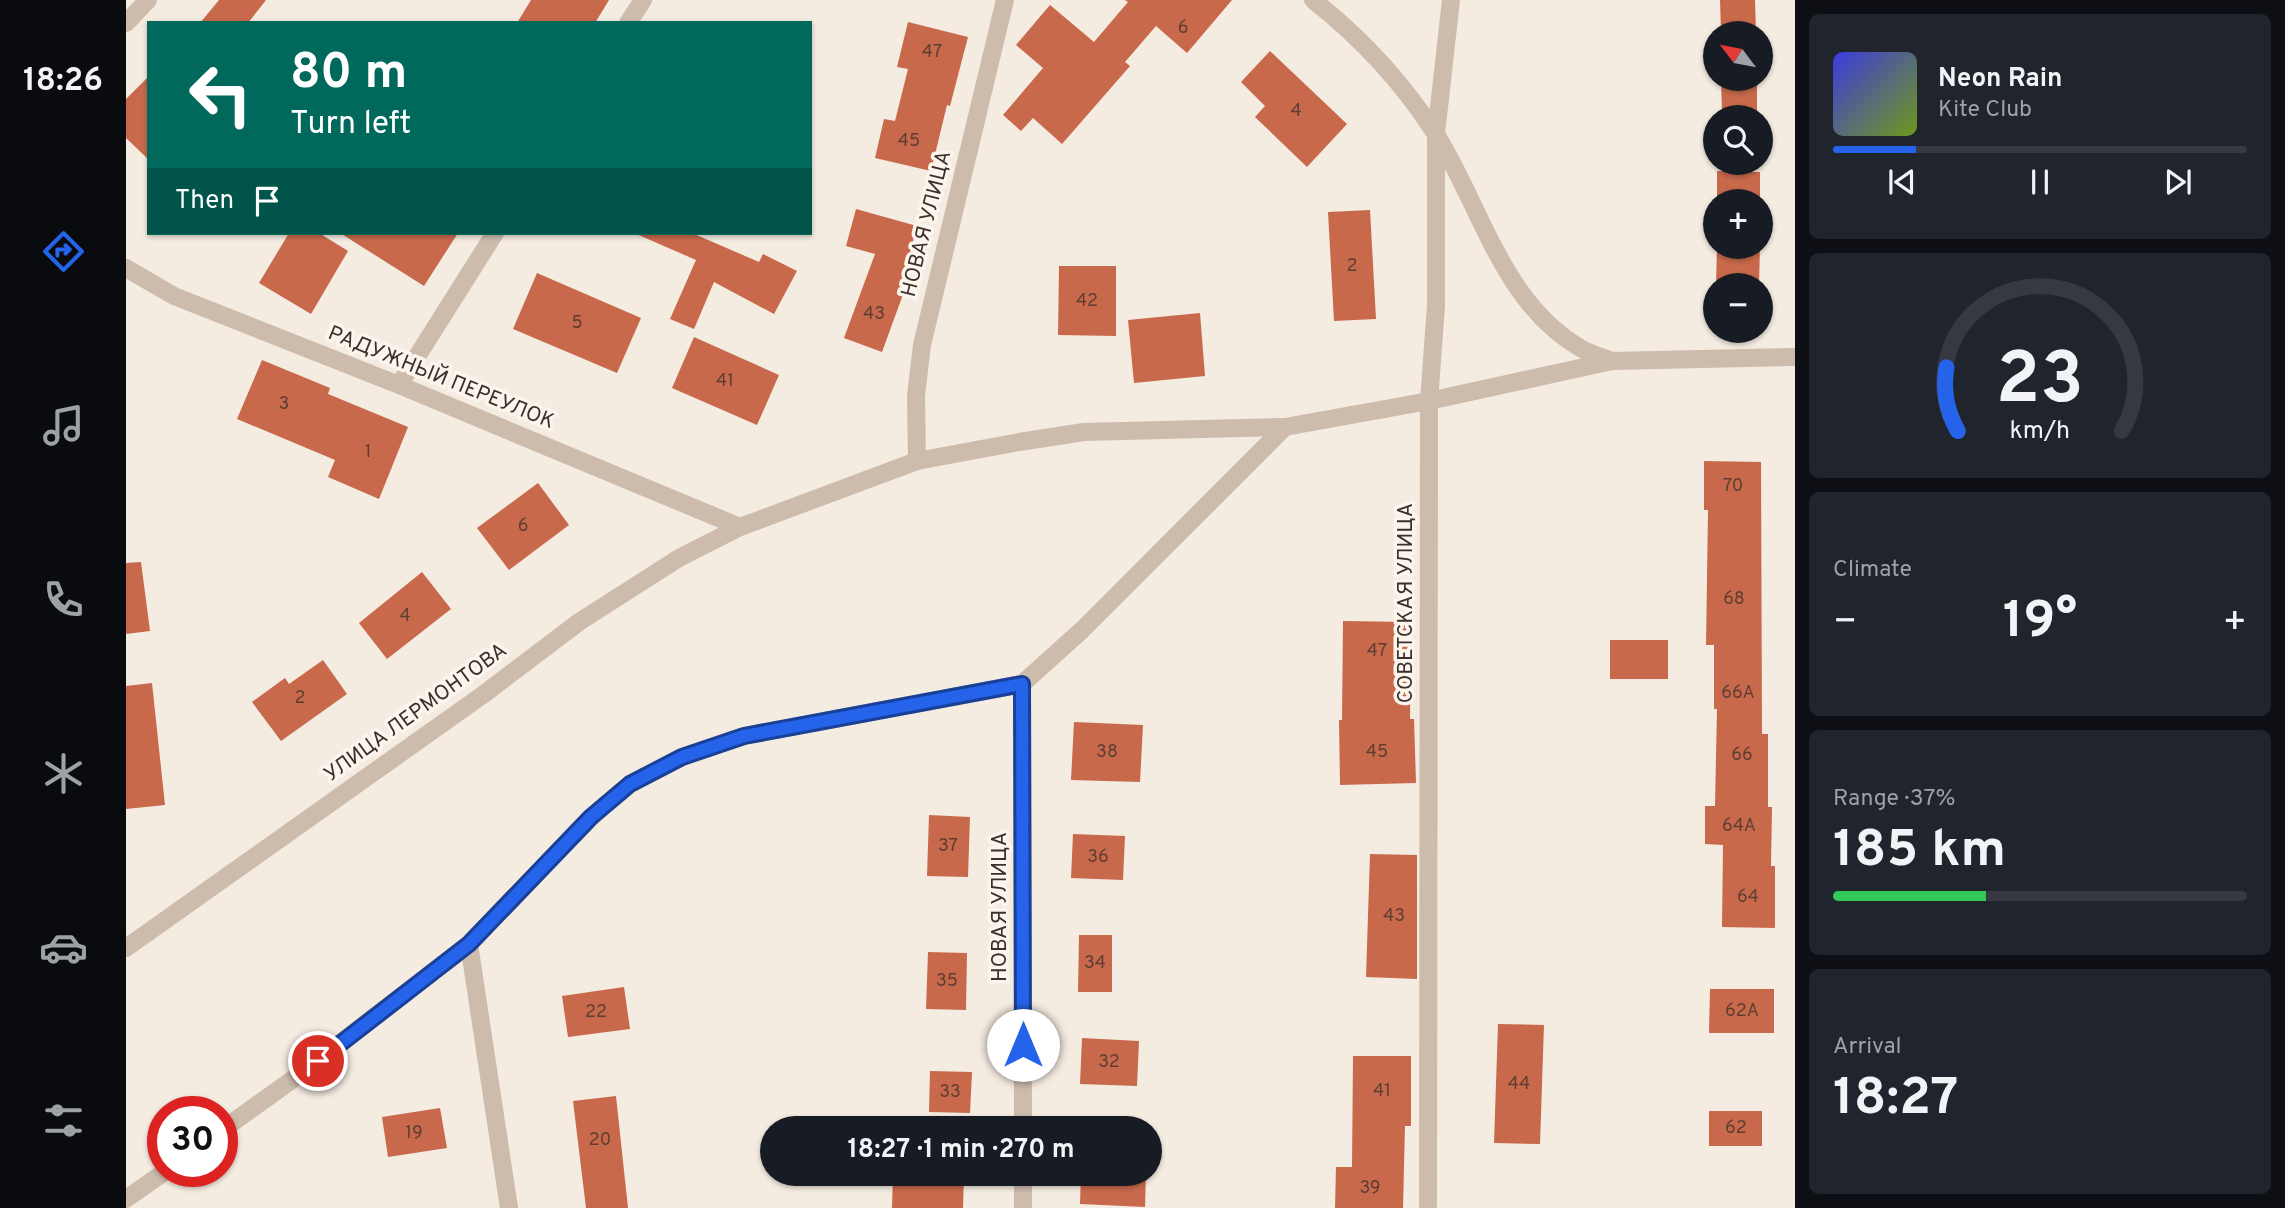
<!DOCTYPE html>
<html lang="en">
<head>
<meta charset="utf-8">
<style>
	body { margin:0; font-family:Overpass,sans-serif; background:#20242c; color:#f1f3f6; height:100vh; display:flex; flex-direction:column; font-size:26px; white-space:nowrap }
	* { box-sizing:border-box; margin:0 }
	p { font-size:23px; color:#9ea1a6 }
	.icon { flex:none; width:38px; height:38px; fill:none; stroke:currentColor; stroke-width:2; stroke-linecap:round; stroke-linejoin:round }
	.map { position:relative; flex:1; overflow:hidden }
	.panel { display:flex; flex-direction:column; gap:14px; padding:14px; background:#0d0f14; width:490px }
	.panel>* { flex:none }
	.top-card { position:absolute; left:21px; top:21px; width:665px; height:214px; border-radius:0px; box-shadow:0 2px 5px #0004; background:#00695c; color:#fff; overflow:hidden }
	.needle { width:46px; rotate:302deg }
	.controls { position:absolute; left:1577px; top:21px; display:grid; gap:14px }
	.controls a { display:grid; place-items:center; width:70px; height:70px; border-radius:50%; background:#171b24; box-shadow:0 2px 5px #0004; font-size:35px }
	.speed { position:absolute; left:21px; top:1096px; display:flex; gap:14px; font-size:35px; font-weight:700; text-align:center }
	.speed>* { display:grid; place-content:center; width:91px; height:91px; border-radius:50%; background:#171b24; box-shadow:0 2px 5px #0004; line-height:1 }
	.speed .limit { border:10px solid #d22; background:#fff; color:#111 }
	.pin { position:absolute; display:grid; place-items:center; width:60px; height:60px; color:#fff; margin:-30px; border:4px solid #fff; border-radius:50%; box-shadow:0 2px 7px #0007 }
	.me { position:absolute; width:77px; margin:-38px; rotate:0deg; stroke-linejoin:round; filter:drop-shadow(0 0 5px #0008) }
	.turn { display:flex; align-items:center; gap:24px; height:147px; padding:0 28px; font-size:32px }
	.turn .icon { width:91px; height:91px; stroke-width:2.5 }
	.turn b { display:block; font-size:49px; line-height:60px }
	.then { display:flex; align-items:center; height:66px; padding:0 28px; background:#0003; gap:14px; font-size:26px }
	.big { font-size:52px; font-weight:700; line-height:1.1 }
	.panel .tile { flex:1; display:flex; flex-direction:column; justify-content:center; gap:10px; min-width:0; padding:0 24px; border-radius:10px; background:#20242c }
	.panel .dial { align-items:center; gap:0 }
	.dial svg { height:182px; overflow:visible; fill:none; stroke:#363941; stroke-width:7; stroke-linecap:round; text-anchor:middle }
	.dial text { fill:#f1f3f6; stroke:none }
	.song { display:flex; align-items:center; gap:21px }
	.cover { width:84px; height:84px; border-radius:10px; background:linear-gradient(135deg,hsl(240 70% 55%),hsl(80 70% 35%)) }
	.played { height:7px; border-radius:4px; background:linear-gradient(90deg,#2563eb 20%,#363941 20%) }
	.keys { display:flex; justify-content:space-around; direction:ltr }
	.heat { display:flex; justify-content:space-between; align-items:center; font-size:38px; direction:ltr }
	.charge { height:10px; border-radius:5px; background:linear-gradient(90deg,#34c759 37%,#363941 0) }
	.trip { position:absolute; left:634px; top:1116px; width:402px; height:70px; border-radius:35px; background:#171b24; box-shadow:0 2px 5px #0004; font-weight:700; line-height:70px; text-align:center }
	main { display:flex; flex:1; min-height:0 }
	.tab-bar { display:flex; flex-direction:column; width:126px; justify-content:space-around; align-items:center; background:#090b0e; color:#9ea1a6 }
	.tab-bar .icon { width:49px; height:49px }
	.tab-bar .on { color:#2563eb }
	.tab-bar b { font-size:32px; color:#f1f3f6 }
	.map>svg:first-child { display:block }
	.building { fill:#c8694b }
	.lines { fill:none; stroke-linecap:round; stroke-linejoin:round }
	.street { stroke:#cdbbac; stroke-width:18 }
	.route-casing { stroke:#184099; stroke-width:18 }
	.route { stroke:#2563eb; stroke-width:12 }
	.labels { text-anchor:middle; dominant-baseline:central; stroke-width:7; stroke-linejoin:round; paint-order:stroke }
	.number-label { font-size:18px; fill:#5e3e33 }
	.street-label { font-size:21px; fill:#3b302b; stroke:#fbf5ee }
</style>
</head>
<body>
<main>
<nav class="tab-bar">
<b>18:26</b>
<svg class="icon on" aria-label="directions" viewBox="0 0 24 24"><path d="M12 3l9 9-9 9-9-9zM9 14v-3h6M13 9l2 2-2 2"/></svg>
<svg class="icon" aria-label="music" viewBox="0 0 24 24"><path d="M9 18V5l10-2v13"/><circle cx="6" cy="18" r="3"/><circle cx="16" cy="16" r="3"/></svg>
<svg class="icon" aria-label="phone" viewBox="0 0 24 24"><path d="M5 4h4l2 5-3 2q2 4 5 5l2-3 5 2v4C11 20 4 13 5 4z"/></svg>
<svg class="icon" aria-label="climate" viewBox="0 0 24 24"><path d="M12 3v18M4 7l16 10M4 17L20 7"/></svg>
<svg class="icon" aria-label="car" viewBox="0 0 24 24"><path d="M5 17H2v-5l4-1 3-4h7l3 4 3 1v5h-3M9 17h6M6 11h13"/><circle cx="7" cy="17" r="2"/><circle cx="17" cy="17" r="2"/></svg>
<svg class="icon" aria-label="filters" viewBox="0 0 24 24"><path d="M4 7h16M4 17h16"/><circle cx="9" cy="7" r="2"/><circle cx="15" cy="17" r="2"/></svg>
</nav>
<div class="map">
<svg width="1669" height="1208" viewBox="0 0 1669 1208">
	<rect width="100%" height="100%" fill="#f4ebe1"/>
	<path class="building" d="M93,0H140L122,23H74Z
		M405,0H483L469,23H391Z
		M999,0H1106L1061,53L1030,26L999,62L1004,66L936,144L907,118L895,131L877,115L917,68L890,45L924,5L968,42L1002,2Z
		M1594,0H1629L1630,33H1595Z
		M782,22L842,37L824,106L821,105L805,171L749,158L758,119L769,121L782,69L771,67Z
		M1144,51L1221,124L1181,167L1129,117L1139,106L1115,82Z
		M23,76V160L0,138V99Z
		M1595,79H1631V111L1596,112Z
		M1591,171L1634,172V201H1591Z
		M730,209L791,226L775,287L779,289L756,352L718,338L749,254L720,246Z
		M1244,210L1250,319L1208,321L1202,212Z
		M163,233H193L222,251L185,314L133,283Z
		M214,233H332L298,286Z
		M508,233H566L633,262L637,254L671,271L648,314L588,282L568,329L544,319L570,260Z
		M1591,247H1634L1633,285H1590Z
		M933,266H990V336L932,335Z
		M411,273L515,318L491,373L387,329Z
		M1074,313L1079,376L1008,383L1002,320Z
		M568,337L653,375L631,425L546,388Z
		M136,360L204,388L202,394L282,427L253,499L202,477L209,460L111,419Z
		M1578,461L1635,462L1636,734H1642V807H1646L1645,866H1649V928L1596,927L1597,845L1579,844V806H1589L1591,709H1588V645H1580L1582,510H1578Z
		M412,483L443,525L383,570L351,528Z
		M15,562L24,631L0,634V563Z
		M296,572L325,609L261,659L233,623Z
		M1217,621L1285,622L1284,719H1288L1290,783L1214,785L1213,720H1216Z
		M1484,640H1542V679H1484Z
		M197,660L221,694L155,741L126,702L159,678L163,684Z
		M26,683L39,805L0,809V686Z
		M948,722L1017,725L1014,782L945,780Z
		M803,815L844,817L842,877L801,876Z
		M947,834L999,836L997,880L945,878Z
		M1244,854L1291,855V979L1240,977Z
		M953,935H986V992H952Z
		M802,952L841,953L840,1010L800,1009Z
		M498,987L504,1029L442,1037L436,996Z
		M1584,989H1648V1033H1583Z
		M1372,1024L1418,1025L1414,1144L1368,1143Z
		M956,1038L1013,1041L1011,1086L954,1084Z
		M1227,1056H1285V1126H1279L1277,1208H1209L1210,1167H1226Z
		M804,1071L846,1072L844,1113L803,1112Z
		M490,1096L502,1208H460L447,1101Z
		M314,1108L321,1148L262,1157L256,1117Z
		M1583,1111H1636V1146H1583Z
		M767,1174H838L837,1208H766Z
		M955,1174H1020L1019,1207L954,1204Z"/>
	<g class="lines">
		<path class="street" d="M1187,0C1234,37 1276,82 1309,133C1355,205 1376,304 1456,349C1465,354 1476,357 1486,361
			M0,23L22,0
			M502,23L517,0
			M0,268L48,296L273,385L614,527
			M273,385L369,233
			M791,461L790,396L796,345L879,0
			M896,684L897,1129
			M343,944L383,1208
			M0,948L358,694L453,622L553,558L614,527L791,461L893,442L958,432L1159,427
			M96,1130L170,1077L343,944L465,817L504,784L556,757L618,736L896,684L956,630L1159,427L1303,401L1486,361L1669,357
			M897,1174V1208
			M0,1199L40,1171
			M1302,1208L1303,401L1310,306V134L1325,0"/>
	</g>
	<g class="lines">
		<defs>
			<path id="route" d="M192,1061L343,944L465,817L504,784L556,757L618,736L896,684L897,1045"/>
		</defs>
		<use href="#route" class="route-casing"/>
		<use href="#route" class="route"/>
	</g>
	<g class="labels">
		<g class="number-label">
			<text x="1057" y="28">6</text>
			<text x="806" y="52">47</text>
			<text x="1170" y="111">4</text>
			<text x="783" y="141">45</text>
			<text x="1226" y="266">2</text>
			<text x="961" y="301">42</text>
			<text x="748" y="314">43</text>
			<text x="451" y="323">5</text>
			<text x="599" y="381">41</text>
			<text x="158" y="404">3</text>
			<text x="242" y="452">1</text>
			<text x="1607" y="486">70</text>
			<text x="397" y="526">6</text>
			<text x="1608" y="599">68</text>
			<text x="279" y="616">4</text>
			<text x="1251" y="651">47</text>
			<text x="1612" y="693">66А</text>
			<text x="174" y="698">2</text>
			<text x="981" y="752">38</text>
			<text x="1251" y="752">45</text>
			<text x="1616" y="755">66</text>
			<text x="1613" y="826">64А</text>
			<text x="822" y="846">37</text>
			<text x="972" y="857">36</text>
			<text x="1622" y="897">64</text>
			<text x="1268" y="916">43</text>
			<text x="969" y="963">34</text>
			<text x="821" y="981">35</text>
			<text x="1616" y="1011">62А</text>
			<text x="470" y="1012">22</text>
			<text x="983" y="1062">32</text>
			<text x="1393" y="1084">44</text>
			<text x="1256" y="1091">41</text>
			<text x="824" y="1092">33</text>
			<text x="1610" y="1128">62</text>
			<text x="288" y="1133">19</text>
			<text x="474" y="1140">20</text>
			<text x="1244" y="1188">39</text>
		</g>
		<g class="street-label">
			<text transform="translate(801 224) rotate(-76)">НОВАЯ УЛИЦА</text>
			<text transform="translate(315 378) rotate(22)">РАДУЖНЫЙ ПЕРЕУЛОК</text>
			<text transform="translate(1280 603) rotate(-90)">СОВЕТСКАЯ УЛИЦА</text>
			<text transform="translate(290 713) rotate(-36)">УЛИЦА ЛЕРМОНТОВА</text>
			<text transform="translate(874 907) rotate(-90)">НОВАЯ УЛИЦА</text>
		</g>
	</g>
</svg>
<div class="controls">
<a><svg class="needle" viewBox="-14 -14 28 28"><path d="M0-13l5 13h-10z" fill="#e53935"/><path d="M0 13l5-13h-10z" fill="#9ea1a6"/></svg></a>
<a><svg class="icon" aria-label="search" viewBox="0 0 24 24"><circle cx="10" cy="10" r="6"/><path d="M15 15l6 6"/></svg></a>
<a>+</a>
<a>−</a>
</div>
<div class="speed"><div class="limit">30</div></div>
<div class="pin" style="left:192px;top:1061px;background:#d93025"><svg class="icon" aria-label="arrive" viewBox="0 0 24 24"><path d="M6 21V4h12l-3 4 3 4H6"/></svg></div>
<svg class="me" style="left:897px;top:1045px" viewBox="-20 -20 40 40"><circle r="19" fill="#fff"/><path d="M0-13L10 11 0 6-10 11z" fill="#2563eb"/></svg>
<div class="trip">18:27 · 1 min · 270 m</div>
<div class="top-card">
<div class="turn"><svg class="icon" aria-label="left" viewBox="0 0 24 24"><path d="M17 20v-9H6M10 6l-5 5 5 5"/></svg><div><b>80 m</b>Turn left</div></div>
<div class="then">Then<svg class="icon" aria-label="arrive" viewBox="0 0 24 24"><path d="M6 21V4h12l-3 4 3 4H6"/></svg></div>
</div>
</div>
<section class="panel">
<div class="tile">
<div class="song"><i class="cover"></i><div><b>Neon Rain</b><p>Kite Club</p></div></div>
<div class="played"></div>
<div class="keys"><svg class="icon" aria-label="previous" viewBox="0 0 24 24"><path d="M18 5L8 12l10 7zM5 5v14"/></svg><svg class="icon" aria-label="pause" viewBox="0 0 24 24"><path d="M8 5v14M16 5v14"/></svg><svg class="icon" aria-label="next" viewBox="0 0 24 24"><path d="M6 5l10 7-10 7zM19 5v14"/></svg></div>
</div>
<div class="tile dial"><svg viewBox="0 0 100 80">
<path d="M14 69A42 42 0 1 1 86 69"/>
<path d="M14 69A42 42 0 0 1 9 41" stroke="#2563eb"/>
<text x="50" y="56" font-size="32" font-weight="700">23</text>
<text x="50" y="72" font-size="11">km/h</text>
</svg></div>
<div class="tile"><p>Climate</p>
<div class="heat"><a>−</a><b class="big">19°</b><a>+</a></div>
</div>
<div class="tile"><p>Range · 37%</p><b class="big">185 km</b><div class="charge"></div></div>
<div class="tile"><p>Arrival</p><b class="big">18:27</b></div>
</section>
</main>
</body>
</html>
